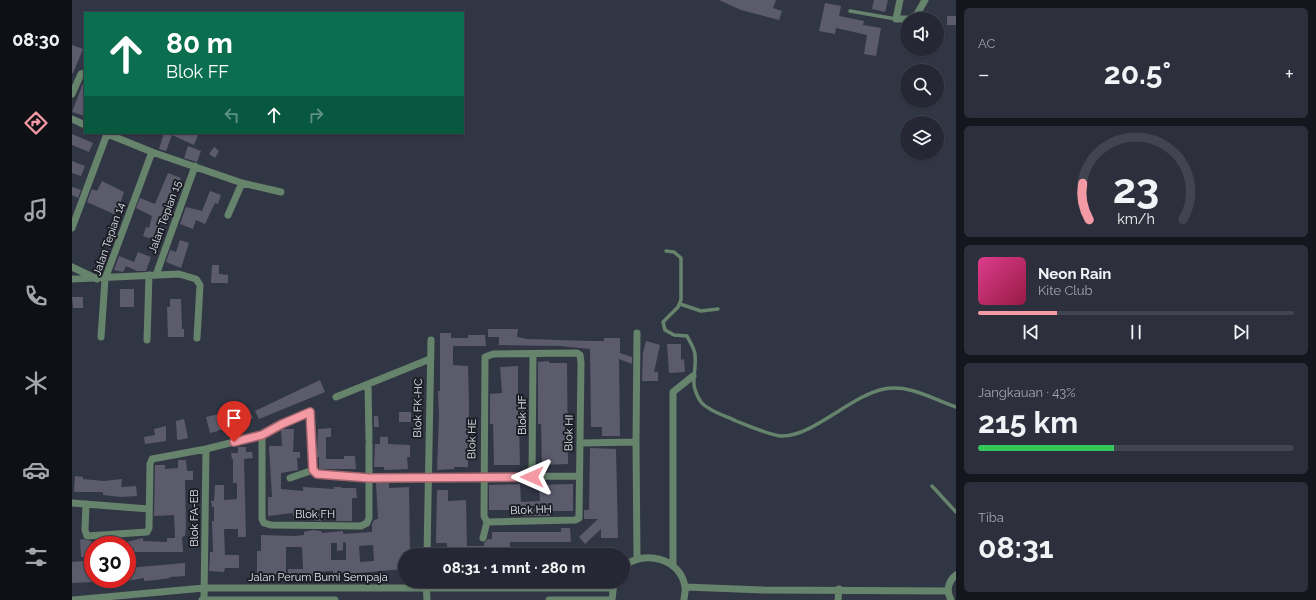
<!DOCTYPE html>
<html lang="id">
<head>
<meta charset="utf-8">
<style>
	body { margin:0; font-family:Raleway,sans-serif; background:#2d303c; color:#f1f3f6; height:100vh; display:flex; flex-direction:column; font-size:15px; white-space:nowrap }
	* { box-sizing:border-box; margin:0 }
	p { font-size:13px; color:#a3a6ac }
	.icon { flex:none; width:22px; height:22px; fill:none; stroke:currentColor; stroke-width:2; stroke-linecap:round; stroke-linejoin:round }
	.map { position:relative; flex:1; overflow:hidden }
	.drawer { display:flex; flex-direction:column; gap:8px; padding:8px; background:#14161d; width:360px }
	.drawer>* { flex:none }
	.guide { position:absolute; left:12px; top:12px; width:380px; height:122px; border-radius:0px; box-shadow:0 1px 3px #0004,0 0 0 1px #42444f; background:#0b6e4f; color:#fff; overflow:hidden }
	.controls { position:absolute; left:828px; top:12px; display:grid; gap:8px }
	.controls a { display:grid; place-items:center; width:44px; height:44px; border-radius:50%; background:#252834; box-shadow:0 1px 3px #0004,0 0 0 1px #42444f; font-size:20px }
	.speed { position:absolute; left:12px; top:536px; display:flex; gap:8px; font-size:20px; font-weight:700; text-align:center }
	.speed>* { display:grid; place-content:center; width:52px; height:52px; border-radius:50%; background:#252834; box-shadow:0 1px 3px #0004,0 0 0 1px #42444f; line-height:1 }
	.speed .limit { border:6px solid #d22; background:#fff; color:#111 }
	.pin { position:absolute; display:grid; place-items:center; width:34px; height:34px; color:#fff; margin:-41px -17px; border-radius:50% 50% 50% 0; rotate:-45deg; box-shadow:0 0 4px #0007 }
	.pin .icon { rotate:45deg }
	.me { position:absolute; width:44px; margin:-22px; rotate:270deg; stroke-linejoin:round; filter:drop-shadow(0 0 3px #0008) }
	.turn { display:flex; align-items:center; gap:14px; height:84px; padding:0 16px; font-size:18px }
	.turn .icon { width:52px; height:52px; stroke-width:2.5 }
	.turn b { display:block; font-size:28px; line-height:34px }
	.lanes { display:flex; align-items:center; height:38px; padding:0 16px; background:#0003; justify-content:center; gap:20px; direction:ltr }
	.lanes .off { opacity:.35 }
	.big { font-size:30px; font-weight:700; line-height:1.1 }
	.drawer .tile { flex:1; display:flex; flex-direction:column; justify-content:center; gap:6px; min-width:0; padding:0 14px; border-radius:6px; background:#2d303c }
	.drawer .dial { align-items:center; gap:0 }
	.dial svg { height:104px; overflow:visible; fill:none; stroke:#42444f; stroke-width:7; stroke-linecap:round; text-anchor:middle }
	.dial text { fill:#f1f3f6; stroke:none }
	.song { display:flex; align-items:center; gap:12px }
	.cover { width:48px; height:48px; border-radius:6px; background:linear-gradient(135deg,hsl(330 70% 55%),hsl(340 70% 35%)) }
	.played { height:4px; border-radius:2px; background:linear-gradient(90deg,#f49aa5 25%,#42444f 25%) }
	.keys { display:flex; justify-content:space-around; direction:ltr }
	.heat { display:flex; justify-content:space-between; align-items:center; font-size:22px; direction:ltr }
	.charge { height:6px; border-radius:3px; background:linear-gradient(90deg,#34c759 43%,#42444f 0) }
	.trip { position:absolute; left:326px; top:548px; width:232px; height:40px; border-radius:20px; background:#252834; box-shadow:0 1px 3px #0004,0 0 0 1px #42444f; font-weight:700; line-height:40px; text-align:center }
	main { display:flex; flex:1; min-height:0 }
	.tab-bar { display:flex; flex-direction:column; width:72px; justify-content:space-around; align-items:center; background:#0f1015; color:#a3a6ac }
	.tab-bar .icon { width:28px; height:28px }
	.tab-bar .selected { color:#f49aa5 }
	.tab-bar b { font-size:18px; color:#f1f3f6 }
	.map>svg:first-child { display:block }
	.building { fill:#5c5b6c; fill-rule:evenodd }
	.lines { fill:none; stroke-linecap:round; stroke-linejoin:round }
	.service { stroke:#66836c; stroke-width:3.5 }
	.minor { stroke:#66836c; stroke-width:7 }
	.route-casing { stroke:#9f646b; stroke-width:10 }
	.route { stroke:#f49aa5; stroke-width:7 }
	.labels { text-anchor:middle; dominant-baseline:central; stroke-width:4; stroke-linejoin:round; paint-order:stroke }
	.street-label { font-size:11px; fill:#e3e7f0; stroke:#1c1e25 }
</style>
</head>
<body>
<main>
<nav class="tab-bar">
<b>08:30</b>
<svg class="icon selected" aria-label="directions" viewBox="0 0 24 24"><path d="M12 3l9 9-9 9-9-9zM9 14v-3h6M13 9l2 2-2 2"/></svg>
<svg class="icon" aria-label="music" viewBox="0 0 24 24"><path d="M9 18V5l10-2v13"/><circle cx="6" cy="18" r="3"/><circle cx="16" cy="16" r="3"/></svg>
<svg class="icon" aria-label="phone" viewBox="0 0 24 24"><path d="M5 4h4l2 5-3 2q2 4 5 5l2-3 5 2v4C11 20 4 13 5 4z"/></svg>
<svg class="icon" aria-label="climate" viewBox="0 0 24 24"><path d="M12 3v18M4 7l16 10M4 17L20 7"/></svg>
<svg class="icon" aria-label="car" viewBox="0 0 24 24"><path d="M5 17H2v-5l4-1 3-4h7l3 4 3 1v5h-3M9 17h6M6 11h13"/><circle cx="7" cy="17" r="2"/><circle cx="17" cy="17" r="2"/></svg>
<svg class="icon" aria-label="filters" viewBox="0 0 24 24"><path d="M4 7h16M4 17h16"/><circle cx="9" cy="7" r="2"/><circle cx="15" cy="17" r="2"/></svg>
</nav>
<div class="map">
<svg width="884" height="600" viewBox="0 0 884 600">
	<rect width="100%" height="100%" fill="#313645"/>
	<path class="building" d="M647,0H704L701,8L710,11L707,20L669,10Z
		M802,0H816L813,12L800,9Z
		M753,3L769,6L767,16L792,21L791,25L809,28L804,56L792,54L795,35L764,28L763,34L747,31Z
		M875,16H884V25H875Z
		M0,45L11,49L1,73H0Z
		M13,78V116L0,112Z
		M92,133H122L126,135L122,145L100,135L94,151L87,149Z
		M0,134L21,143L17,152L0,145Z
		M116,146L129,151L125,162L112,158Z
		M142,147L147,151L143,158L137,154Z
		M0,161L13,166L9,176L0,173Z
		M96,173L109,178L93,207L95,208L91,219L89,218L82,240L71,236L74,227L77,228L80,216L64,208L68,198L83,204Z
		M30,181L52,192L44,215L15,202L20,189L25,191Z
		M0,187L9,190L6,198L0,195Z
		M138,191L149,195L146,204L143,203L133,224L124,220L121,229L108,224L114,207L130,211Z
		M108,240L117,243L109,268L94,262L98,250L104,252Z
		M66,252L79,257L74,271H65L54,266L51,272L42,270L47,256L62,262Z
		M140,265H147V274L156,275V283H139Z
		M48,289H62V307H48Z
		M0,297H11V308H1Z
		M98,299H109L110,329H112V337H96L95,307H98Z
		M416,329H446L445,337L455,339L518,341H532V338H548V353L560,357V364L547,359L548,436H530V427H519L518,349L488,346L427,345V337H416Z
		M368,333H379V338H396V335H413L414,346H381V365L396,366L397,405L396,467H382V469L365,470L367,415L366,391H368Z
		M574,341L588,345L582,372H586V381H570L571,353Z
		M595,344H609V360L612,359L613,372L597,373Z
		M477,361V363H495L496,464L470,465L469,424H466V362Z
		M446,366V396H451L452,406L451,423H447L448,465H422L421,424H418V394L430,393L428,367Z
		M248,380L253,392L187,419L183,411Z
		M177,410L181,418L157,429L146,430V431L138,433L134,417L152,413V420H155L156,425Z
		M327,412H339V422H327Z
		M302,416H306L307,427H302Z
		M112,419L116,438L107,440L105,439L104,421Z
		M94,426V441L73,444L72,437L83,435L82,429Z
		M259,428V437H254V459H272V456H283L284,469H247V457H245V454L246,429Z
		M212,429H222L221,452H228V458H225L226,470L209,473V489L231,491V487L262,489V487H269L270,488H284L285,498H280V521H264L263,515H249V521L241,520V514L221,516V513L196,516V497H200L197,446H210L209,430Z
		M308,437H316V444L338,445V457H335L336,469L312,470V467H302L303,444H308Z
		M166,447H174V452H180L181,458L172,459L174,537H166V529H152L153,555H167V568H153L152,572L137,571L138,552H141L140,521H142V507H140L139,501H142L143,485H152V500L165,499V483H161V459H160L159,453H166Z
		M518,448L544,449L546,538H529V529L513,544L507,537L526,519H512V510H517Z
		M106,460H114L115,471H121V480H113L114,527L113,536L110,537L111,552H62V548H55V542L71,538V541L95,542V538H103L102,515L82,516L83,465H93V469L106,468Z
		M3,476L11,477V479L32,481L50,479L49,487L64,486L65,496L49,497L31,495V492H2Z
		M304,483H317V488L337,487L338,552H331L332,569L275,574L261,573V571L244,572V577L229,578V580H216V569H231L230,547H214V574H185V551H189V535L223,536L232,535V532L241,530L249,531L250,533L271,531V534L300,532V524L302,520L306,519ZM271,542L274,543V560H259V543H265V551L271,550ZM301,545L302,561L288,562L287,546Z
		M448,484L449,502L468,501L467,485L501,484V511H478V516H450L449,510H417V485Z
		M365,490H376V501L394,500L395,546H412V543L416,539H420V532H489V528H498L499,542H438V555H375V543H364Z
		M11,539L19,541L21,556L9,557L8,540Z
		M12,561L13,572L21,571V582L0,583V562Z
		M113,563V576L98,577V578L84,580L72,581V578L55,581V568Z"/>
	<g class="lines">
		<path class="service" d="M778,11L824,19
			M594,251L602,252L609,258V300L606,307L591,322L593,330L602,335L615,336C618,342 623,349 623,355C625,375 616,382 629,402C636,411 654,416 664,421C674,425 700,436 710,436C740,437 780,395 812,389C837,384 861,399 884,407
			M608,304L629,311L646,309
			M860,486L884,512"/>
		<path class="minor" d="M828,0L824,19H835
			M838,19L845,14L853,0
			M0,94L9,74L13,73
			M0,119L13,125
			M33,133L80,152L170,183L156,215
			M170,183L209,192
			M0,228L35,134
			M0,267L25,279
			M84,275L123,166
			M0,279L107,274L124,279L128,285L125,338
			M29,337L33,279L80,152
			M75,340L77,275
			M505,353L508,355L509,363L507,518L503,520L415,522L412,516L413,357L421,354Z
			M296,384L297,440
			M264,397L358,359
			M190,435V519L192,523L199,525L289,526L295,523L297,518V444
			M564,442L565,558
			M508,443L564,442L565,333
			M241,470L245,474L297,477L506,476
			M460,477L461,354
			M218,478L241,470
			M0,503L77,509
			M14,504L13,530L15,536L75,532L77,528L78,464L80,459L134,449L190,435L210,424L238,412L241,470
			M411,538L415,522
			M355,555L359,340
			M601,566V392L621,376
			M551,567C571,549 609,558 613,587C614,591 612,596 612,600
			M354,581L355,600
			M613,587L691,590L876,591
			M1,600L132,588H540
			M130,600H263
			M132,600L134,449
			M477,600H540
			M540,600L542,581
			M766,600L767,589
			M879,600C874,591 876,581 884,575"/>
	</g>
	<g class="lines">
		<defs>
			<path id="route" d="M162,442L190,435L210,424L238,412L241,470L245,474L297,478L460,477"/>
		</defs>
		<use href="#route" class="route-casing"/>
		<use href="#route" class="route"/>
	</g>
	<g class="labels">
		<g class="street-label">
			<text transform="translate(93 217) rotate(-70)">Jalan Tepian 15</text>
			<text transform="translate(37 239) rotate(-71)">Jalan Tepian 14</text>
			<text transform="translate(346 408) rotate(-89)">Blok FK-HC</text>
			<text transform="translate(450 415) rotate(-90)">Blok HF</text>
			<text transform="translate(497 433) rotate(-89)">Blok HI</text>
			<text transform="translate(400 439) rotate(-89)">Blok HE</text>
			<text transform="translate(459 510) rotate(-2)">Blok HH</text>
			<text x="243" y="514">Blok FH</text>
			<text transform="translate(122 518) rotate(-90)">Blok FA-EB</text>
			<text x="246" y="577">Jalan Perum Bumi Sempaja</text>
		</g>
	</g>
</svg>
<div class="controls">
<a><svg class="icon" aria-label="sound" viewBox="0 0 24 24"><path d="M4 9h4l5-4v14l-5-4H4zM17 9q2 3 0 6"/></svg></a>
<a><svg class="icon" aria-label="search" viewBox="0 0 24 24"><circle cx="10" cy="10" r="6"/><path d="M15 15l6 6"/></svg></a>
<a><svg class="icon" aria-label="layers" viewBox="0 0 24 24"><path d="M12 4l9 5-9 5-9-5zM3 14l9 5 9-5"/></svg></a>
</div>
<div class="speed"><div class="limit">30</div></div>
<div class="pin" style="left:162px;top:442px;background:#d93025"><svg class="icon" aria-label="arrive" viewBox="0 0 24 24"><path d="M6 21V4h12l-3 4 3 4H6"/></svg></div>
<svg class="me" style="left:460px;top:477px" viewBox="-20 -20 40 40"><path d="M0-17L14 15 0 8-14 15z" fill="#f49aa5" stroke="#fff" stroke-width="4"/></svg>
<div class="trip">08:31 · 1 mnt · 280 m</div>
<div class="guide">
<div class="turn"><svg class="icon" aria-label="ahead" viewBox="0 0 24 24"><path d="M12 20V5M6 11l6-6 6 6"/></svg><div><b>80 m</b>Blok FF</div></div>
<div class="lanes"><svg class="icon off" aria-label="left" viewBox="0 0 24 24"><path d="M17 20v-9H6M10 6l-5 5 5 5"/></svg><svg class="icon" aria-label="ahead" viewBox="0 0 24 24"><path d="M12 20V5M6 11l6-6 6 6"/></svg><svg class="icon off" aria-label="right" viewBox="0 0 24 24"><path d="M7 20v-9h11M14 6l5 5-5 5"/></svg></div>
</div>
</div>
<section class="drawer">
<div class="tile"><p>AC</p>
<div class="heat"><a>−</a><b class="big">20.5°</b><a>+</a></div>
</div>
<div class="tile dial"><svg viewBox="0 0 100 80">
<path d="M14 69A42 42 0 1 1 86 69"/>
<path d="M14 69A42 42 0 0 1 9 41" stroke="#f49aa5"/>
<text x="50" y="56" font-size="32" font-weight="700">23</text>
<text x="50" y="72" font-size="11">km/h</text>
</svg></div>
<div class="tile">
<div class="song"><i class="cover"></i><div><b>Neon Rain</b><p>Kite Club</p></div></div>
<div class="played"></div>
<div class="keys"><svg class="icon" aria-label="previous" viewBox="0 0 24 24"><path d="M18 5L8 12l10 7zM5 5v14"/></svg><svg class="icon" aria-label="pause" viewBox="0 0 24 24"><path d="M8 5v14M16 5v14"/></svg><svg class="icon" aria-label="next" viewBox="0 0 24 24"><path d="M6 5l10 7-10 7zM19 5v14"/></svg></div>
</div>
<div class="tile"><p>Jangkauan · 43%</p><b class="big">215 km</b><div class="charge"></div></div>
<div class="tile"><p>Tiba</p><b class="big">08:31</b></div>
</section>
</main>
</body>
</html>
